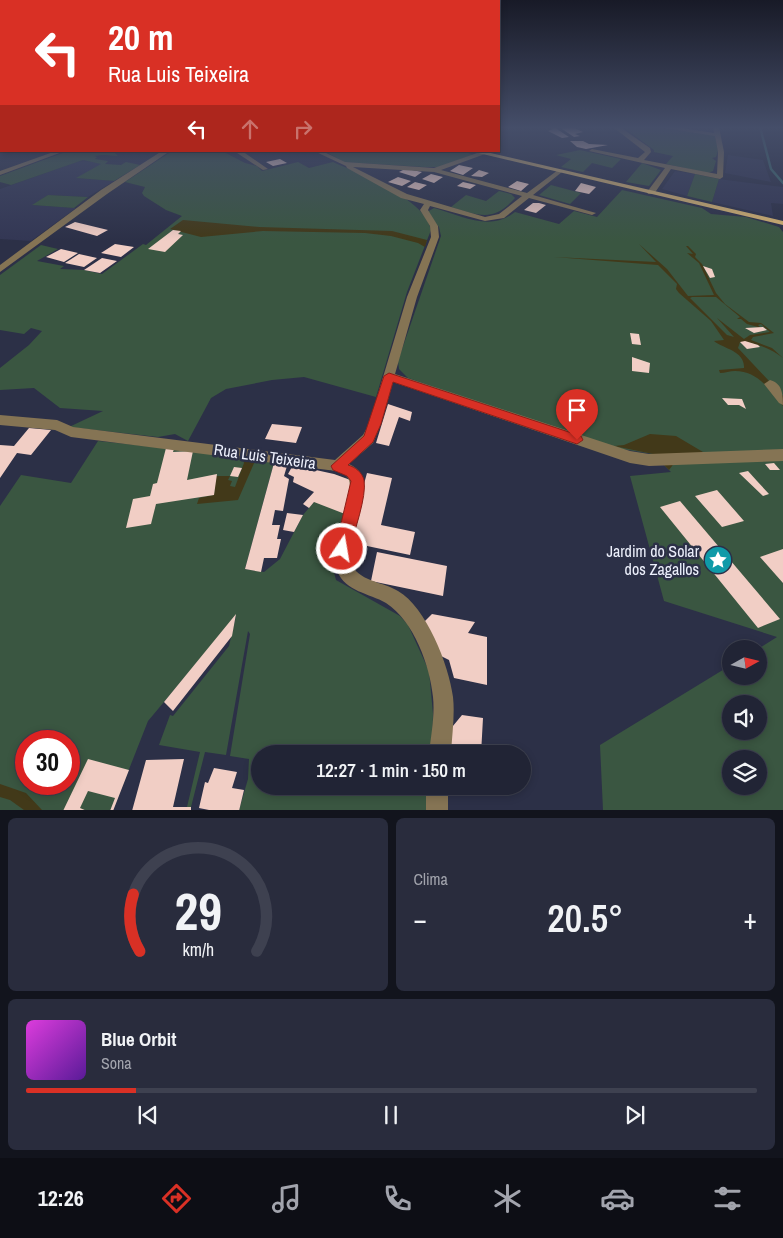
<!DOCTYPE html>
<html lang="pt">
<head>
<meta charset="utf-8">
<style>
	body { margin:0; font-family:"Archivo Narrow",sans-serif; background:#292c3d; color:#f1f3f6; height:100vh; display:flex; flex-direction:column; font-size:19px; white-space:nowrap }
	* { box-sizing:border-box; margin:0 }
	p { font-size:16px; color:#a2a4ad }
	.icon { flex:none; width:28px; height:28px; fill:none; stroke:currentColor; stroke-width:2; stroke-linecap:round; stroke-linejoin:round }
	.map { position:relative; height:810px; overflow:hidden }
	.panel { display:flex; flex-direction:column; gap:8px; padding:8px; background:#12141d; flex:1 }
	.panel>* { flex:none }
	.banner { position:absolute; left:0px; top:0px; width:500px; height:152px; box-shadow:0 2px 8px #0003,0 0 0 1px #3e4150; background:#d93025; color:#fff; overflow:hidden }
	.needle { width:32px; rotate:82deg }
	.controls { position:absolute; left:722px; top:640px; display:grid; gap:10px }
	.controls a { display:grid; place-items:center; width:45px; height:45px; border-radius:50%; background:#212435; box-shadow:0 2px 8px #0003,0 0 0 1px #3e4150; font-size:25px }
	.speed { position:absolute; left:15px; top:730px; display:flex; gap:10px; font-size:25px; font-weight:700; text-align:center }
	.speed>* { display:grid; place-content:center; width:65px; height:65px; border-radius:50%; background:#212435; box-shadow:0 2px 8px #0003,0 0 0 1px #3e4150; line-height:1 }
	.speed .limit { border:8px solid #d22; background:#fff; color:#111 }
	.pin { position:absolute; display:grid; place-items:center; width:42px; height:42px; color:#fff; margin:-51px -21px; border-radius:50% 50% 50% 0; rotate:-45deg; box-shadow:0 0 5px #0007 }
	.pin .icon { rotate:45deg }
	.me { position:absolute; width:55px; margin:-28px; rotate:12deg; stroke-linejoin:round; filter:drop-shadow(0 0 4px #0008) }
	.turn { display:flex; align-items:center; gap:18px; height:105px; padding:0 25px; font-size:22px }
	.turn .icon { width:65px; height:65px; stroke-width:2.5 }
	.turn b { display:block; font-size:35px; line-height:42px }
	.lanes { display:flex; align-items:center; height:48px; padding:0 25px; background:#0003; justify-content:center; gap:25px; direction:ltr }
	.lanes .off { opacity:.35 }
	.big { font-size:38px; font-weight:600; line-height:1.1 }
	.panel .tile { flex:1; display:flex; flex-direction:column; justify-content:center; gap:8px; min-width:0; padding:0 18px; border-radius:8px; background:#292c3d }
	.panel .dial { align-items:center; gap:0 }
	.dial svg { height:130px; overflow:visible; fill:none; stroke:#3e4150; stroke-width:7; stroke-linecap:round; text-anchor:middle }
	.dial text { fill:#f1f3f6; stroke:none }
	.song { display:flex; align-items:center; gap:15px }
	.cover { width:60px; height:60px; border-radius:8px; background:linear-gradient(135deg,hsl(300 70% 55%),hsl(270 70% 35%)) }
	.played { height:5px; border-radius:2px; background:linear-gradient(90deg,#d93025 15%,#3e4150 15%) }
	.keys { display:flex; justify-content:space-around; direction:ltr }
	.heat { display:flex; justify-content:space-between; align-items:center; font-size:28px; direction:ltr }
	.panel .tiles { flex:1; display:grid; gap:8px; grid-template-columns:1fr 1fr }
	.tile:last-child { grid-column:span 2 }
	.trip { position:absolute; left:251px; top:745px; width:280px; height:50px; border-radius:25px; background:#212435; box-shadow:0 2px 8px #0003,0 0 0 1px #3e4150; font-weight:600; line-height:50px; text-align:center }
	.menu { display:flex; height:80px; justify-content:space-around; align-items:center; background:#0d0e15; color:#a2a4ad }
	.menu .icon { width:35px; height:35px }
	.menu .current { color:#d93025 }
	.menu b { font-size:22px; color:#f1f3f6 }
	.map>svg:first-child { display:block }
	.built { fill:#333754 }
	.green { fill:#3a5641; fill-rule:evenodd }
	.sand { fill:#423919; fill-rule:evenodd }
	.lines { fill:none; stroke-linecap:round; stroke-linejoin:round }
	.stream { stroke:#3d6c70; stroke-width:2.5 }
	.building { fill:#f1cec5 }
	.minor { fill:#857454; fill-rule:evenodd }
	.major { fill:#d8b571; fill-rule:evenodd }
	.route { fill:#d93025; stroke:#8d1f18 }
	.labels { text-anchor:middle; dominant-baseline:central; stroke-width:5; stroke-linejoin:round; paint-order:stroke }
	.near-street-label { font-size:16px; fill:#edf0fc; stroke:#2c3047 }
	.near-poi-label { font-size:16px; fill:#edf0fc; stroke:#2c3047; text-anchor:end }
</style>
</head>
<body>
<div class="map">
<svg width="783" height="811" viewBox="0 0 783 811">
	<rect width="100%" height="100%" fill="#2c3047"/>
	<path class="built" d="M728,155L763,160L771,182L725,173Z
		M83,160L102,164L77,178L114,181L88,197L48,195L33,205L76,208L31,241L0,239V189Z
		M675,171L695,174L687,196L662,189Z
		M719,179L783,187V204L771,203L773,216L712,202Z"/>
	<path class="green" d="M623,127H653L715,135L718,151L716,157L712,158L716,161L713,171L708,173L666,164L673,156L654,152V150Z
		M580,150L621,159L612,168L592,163L583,172L561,167L571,159L556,155Z
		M68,151H113L118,156L103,155L94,156L97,157L95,159L108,161L105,164L121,165L126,162L140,165L114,181L76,178L101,164L83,160L11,185L0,182V176Z
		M172,151H222L245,163L257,166L262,171L298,162L309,168L333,162C360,174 426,199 431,230L407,292L376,397L304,377L272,380L226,389L211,398L188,441L175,434L158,437L69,427L103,411L60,408L34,388L0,390V368L29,345L42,331L31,328L24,334L0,330V275L41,245L58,249L37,261L64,266L60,269L84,270L102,274L143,244L146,245L182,216L166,210L144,196L142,193L145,187L125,182Z
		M324,151H464L473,155L438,167H424L344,162Z
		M642,163L661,170L649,186L626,182Z
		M695,174L719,179L712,202L687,196Z
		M551,185L581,193L570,204L539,195Z
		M622,190L702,208L711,214L746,217L779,227L783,232V810H603L600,745L731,665V676H759L758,649L777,637L664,601L630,476L671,472L653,454L622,449L574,435L408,378L399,369L398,361L441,236L439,227L427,212L434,208C462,216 491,232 515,212L559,224L574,211L597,217ZM731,704H759V731H731ZM731,759H759V786H731Z
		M499,191L511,194L515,198C493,223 479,215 451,207L466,195L486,201Z
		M48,195L88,197L74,208L32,205Z
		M98,441L240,456L274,463L245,569L264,572L280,559L303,515L319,496L334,474L353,481L331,561L336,580L400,616L408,625L429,671L433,714L432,754H260V786H430L428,810H239L248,779L249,759L230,756L250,634L248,631L226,755L205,752L191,807H187L200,752L159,745L170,715L173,716L229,646L236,616L148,721L113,810L0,811V506L21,475L71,483ZM26,741H69V784H26Z"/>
	<path class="sand" d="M183,220L259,227L392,231L427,240L425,247L418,243L391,236L365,233L263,231L201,237L170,229Z
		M639,244L667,269L688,296L714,295L699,263L687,253L693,254L686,246H688L696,254L695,257L702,264L716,293L725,304L749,322L761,323L774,333L753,337L751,340L772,348L783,358C772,349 752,341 740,342L738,348L783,396V406C770,390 758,371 735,371C730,371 725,373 720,373L719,370L744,368C745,351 724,349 714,341L724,340L711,321L679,293L676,289L677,284L658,265L554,257L656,262ZM692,297H716L740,317L737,319H741L747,324L758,327H760L758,325L761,324L770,332L750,335L744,339L717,318L734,337L727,335L690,298Z
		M650,434L676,436L703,452L675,462L669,470L653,454L614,446L624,445Z
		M243,458L255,461L238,500L197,504L199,498L214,495L216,476H230L228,480L232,481L230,486L235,487L244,463Z
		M0,784L26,793L42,810H24L10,800L0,797Z"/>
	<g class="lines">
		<path class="stream" d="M760,127L771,169L783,183"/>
	</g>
	<path class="building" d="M549,127H554L569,137L562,138L548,131L553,129Z
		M572,127L583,132L575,134L580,136L574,137L562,129Z
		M570,141H583L589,144L608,145L586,149L577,147Z
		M280,159L287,163L273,166L266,162Z
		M459,165L473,168L463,175L450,171Z
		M403,170H412L422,172L415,177L399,172Z
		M479,170L489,173L482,177L471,176Z
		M431,174L443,177L434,183L422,179Z
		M398,177L411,181L402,186L388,182Z
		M517,181L529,184L521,191L508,187Z
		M415,182L427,185L419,190L407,187Z
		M463,182L476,185L470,189L457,186Z
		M581,183L596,187L589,194L575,191Z
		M533,203H539L546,205L536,213L524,210Z
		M75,222L108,230L97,236L65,227Z
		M173,230L181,231L178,234L183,235L165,252L148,249Z
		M115,244L134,247L121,257L101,253Z
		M61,249L78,253L64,262L46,257Z
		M79,254L97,258L84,267L65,263Z
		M102,258L117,261L100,273L84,270Z
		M703,266L712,269L715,277L710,278Z
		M763,327L767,330L754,333L745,328Z
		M630,333L639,334L641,345L632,344Z
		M745,341L758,345L760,347L747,349L740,342Z
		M632,357L650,363L649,373L632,371Z
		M722,398L742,399L746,409L739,405H728Z
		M388,404L412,412L410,421L399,417L389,446L376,443Z
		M272,424L302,427L296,443L265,439Z
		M29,428L51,430L31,455L17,453L0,478V445L14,446Z
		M166,448L174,449L173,452L193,451L187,480L217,474L214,495L156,504L151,524L126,528L133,499L150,496L153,484L157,483Z
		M274,463L287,466L284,476L289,479L283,511L275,510L272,525H280L277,539H281L277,558H264L261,572L245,569Z
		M774,463L780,470H770L765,464Z
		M293,465L334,474L353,481L345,514L314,502L309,508L303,504L314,492L293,482L294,477L288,474Z
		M234,467L242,468L238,477L230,476Z
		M748,471L757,481L769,494L763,496L739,473Z
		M367,473L392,478L381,525L415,532L410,555L348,542Z
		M717,490L744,521L722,527L695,496Z
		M680,501L780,619L758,628L660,507Z
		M287,513L303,515L294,532L283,530Z
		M783,549V583L760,557Z
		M377,552L447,566L443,596L371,581Z
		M236,614L232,636L173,711L164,702Z
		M432,614L475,622L468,633L487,637V685L454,678L449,660L435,653L424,622Z
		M462,715L483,718L481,754H447L448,732Z
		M88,759L129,770L113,811H110L115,798L88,791L80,808L87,811H63Z
		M184,759L173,807H191V811H132L146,760Z
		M214,768L237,772L232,788L244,790L239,811H214L199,808L205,782L208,783Z"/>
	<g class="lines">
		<path class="minor" d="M613,127H620L650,148L651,152L644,160L717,174L718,152L715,136L658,127H675L714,133L713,127H719L724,152L723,177L720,179L671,169L654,194H648L647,192L665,168L589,151L592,149L638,158L645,152Z
			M0,143H1V147H0Z
			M56,151H65L0,175V171Z
			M162,151H170L107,194L0,272V265L101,190Z
			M234,151H242L268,169L263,170Z
			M314,151H322L345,162L434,168L483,151L485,154L441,170L527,193L558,170H562V172L533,195L596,213L592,215L529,198L504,218L485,221L430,206L428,210L438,226L439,237L417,297L395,374L630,451L649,454L783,449V461L649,466L630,463L393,382L381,424L373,443L349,464C385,479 343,535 351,562C356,581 384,582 398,591C426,607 449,665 453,697C455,715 452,735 451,754H429C431,735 435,715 433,697C430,666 414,621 386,603C369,593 346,592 337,571C325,542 358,496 348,478C344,471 335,471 328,470L71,437L55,430L0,425V415L57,420L73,427L335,460L363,435L369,424L407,297L431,237L430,226L420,210L424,204L401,198L347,168L346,166ZM353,167L434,172L522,196L499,214L485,217L407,194Z
			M770,380C782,383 783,394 783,405L779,403L764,384Z
			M426,786H448V811H426Z"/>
		<path class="major" d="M470,151H482L783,221V225Z"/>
	</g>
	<linearGradient id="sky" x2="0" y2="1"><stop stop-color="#181a27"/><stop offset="0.53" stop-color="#454e69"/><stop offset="1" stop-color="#454e69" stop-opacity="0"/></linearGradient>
	<rect width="783" height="241" fill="url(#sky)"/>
	<path class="route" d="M389,373L581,436L583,440L577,444L393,382L381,424L373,442L348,465C355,467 362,472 364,480C367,497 354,531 350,549L347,554L342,556L337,554L335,549L351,481L347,476L333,470L331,466L364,436L384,376Z"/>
	<defs>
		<symbol id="sight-disc" viewBox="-11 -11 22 22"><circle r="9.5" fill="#0f9aa8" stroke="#2c3047"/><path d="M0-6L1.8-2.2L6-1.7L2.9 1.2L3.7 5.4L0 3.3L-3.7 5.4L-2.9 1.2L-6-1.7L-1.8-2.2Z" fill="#fff"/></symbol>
	</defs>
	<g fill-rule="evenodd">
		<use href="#sight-disc" x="702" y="544" width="32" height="32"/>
	</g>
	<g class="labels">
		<g class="near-street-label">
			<text transform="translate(265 456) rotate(8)">Rua Luis Teixeira</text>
		</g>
		<g class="near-poi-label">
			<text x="699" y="551">Jardim do Solar<tspan x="699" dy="18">dos Zagallos</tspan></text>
		</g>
	</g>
</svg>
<div class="controls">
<a><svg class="needle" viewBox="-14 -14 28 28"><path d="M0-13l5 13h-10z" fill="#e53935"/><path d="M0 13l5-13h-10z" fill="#a2a4ad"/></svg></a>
<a><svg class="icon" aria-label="sound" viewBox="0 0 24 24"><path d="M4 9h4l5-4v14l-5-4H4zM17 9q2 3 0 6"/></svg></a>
<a><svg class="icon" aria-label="layers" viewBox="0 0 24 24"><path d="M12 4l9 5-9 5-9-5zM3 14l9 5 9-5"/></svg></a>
</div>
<div class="speed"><div class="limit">30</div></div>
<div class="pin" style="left:577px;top:440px;background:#d93025"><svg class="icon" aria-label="arrive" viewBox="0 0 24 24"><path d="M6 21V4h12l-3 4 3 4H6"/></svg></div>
<svg class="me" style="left:342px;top:549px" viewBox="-20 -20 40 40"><circle r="17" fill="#d93025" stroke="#fff" stroke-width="3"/><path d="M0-11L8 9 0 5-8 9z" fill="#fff"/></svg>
<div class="trip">12:27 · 1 min · 150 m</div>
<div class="banner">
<div class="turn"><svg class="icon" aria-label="left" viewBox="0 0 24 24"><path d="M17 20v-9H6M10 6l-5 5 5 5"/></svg><div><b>20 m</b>Rua Luis Teixeira</div></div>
<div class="lanes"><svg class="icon" aria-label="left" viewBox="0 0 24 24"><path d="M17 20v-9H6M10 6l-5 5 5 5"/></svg><svg class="icon off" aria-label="ahead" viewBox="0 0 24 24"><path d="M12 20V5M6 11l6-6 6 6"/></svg><svg class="icon off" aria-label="right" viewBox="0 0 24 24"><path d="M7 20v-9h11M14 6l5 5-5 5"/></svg></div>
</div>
</div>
<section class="panel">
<div class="tiles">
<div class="tile dial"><svg viewBox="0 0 100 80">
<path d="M14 69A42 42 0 1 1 86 69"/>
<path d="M14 69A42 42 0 0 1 10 34" stroke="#d93025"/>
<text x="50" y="56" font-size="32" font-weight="700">29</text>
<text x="50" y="72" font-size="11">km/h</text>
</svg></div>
<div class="tile"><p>Clima</p>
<div class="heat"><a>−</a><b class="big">20.5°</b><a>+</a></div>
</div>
<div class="tile">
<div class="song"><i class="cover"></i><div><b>Blue Orbit</b><p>Sona</p></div></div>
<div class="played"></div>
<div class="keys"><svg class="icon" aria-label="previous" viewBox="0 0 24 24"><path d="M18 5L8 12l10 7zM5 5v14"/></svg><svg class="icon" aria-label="pause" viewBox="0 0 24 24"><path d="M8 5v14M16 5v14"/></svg><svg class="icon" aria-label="next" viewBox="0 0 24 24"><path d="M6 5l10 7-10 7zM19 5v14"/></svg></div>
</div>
</div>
</section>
<nav class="menu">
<b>12:26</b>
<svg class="icon current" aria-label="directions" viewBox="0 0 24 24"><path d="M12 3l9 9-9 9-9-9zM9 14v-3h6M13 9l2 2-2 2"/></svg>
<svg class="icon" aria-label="music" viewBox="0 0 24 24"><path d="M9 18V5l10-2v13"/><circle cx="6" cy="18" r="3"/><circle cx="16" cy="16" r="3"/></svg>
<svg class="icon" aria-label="phone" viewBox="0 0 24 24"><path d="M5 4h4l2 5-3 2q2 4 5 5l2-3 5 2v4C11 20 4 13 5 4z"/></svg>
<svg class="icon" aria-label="climate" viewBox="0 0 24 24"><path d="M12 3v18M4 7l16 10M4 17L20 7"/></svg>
<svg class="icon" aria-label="car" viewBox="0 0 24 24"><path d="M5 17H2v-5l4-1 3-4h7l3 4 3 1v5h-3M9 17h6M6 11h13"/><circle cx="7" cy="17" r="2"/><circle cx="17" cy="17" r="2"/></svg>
<svg class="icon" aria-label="filters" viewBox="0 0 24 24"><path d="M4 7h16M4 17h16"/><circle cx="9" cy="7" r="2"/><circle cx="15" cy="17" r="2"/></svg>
</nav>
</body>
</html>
